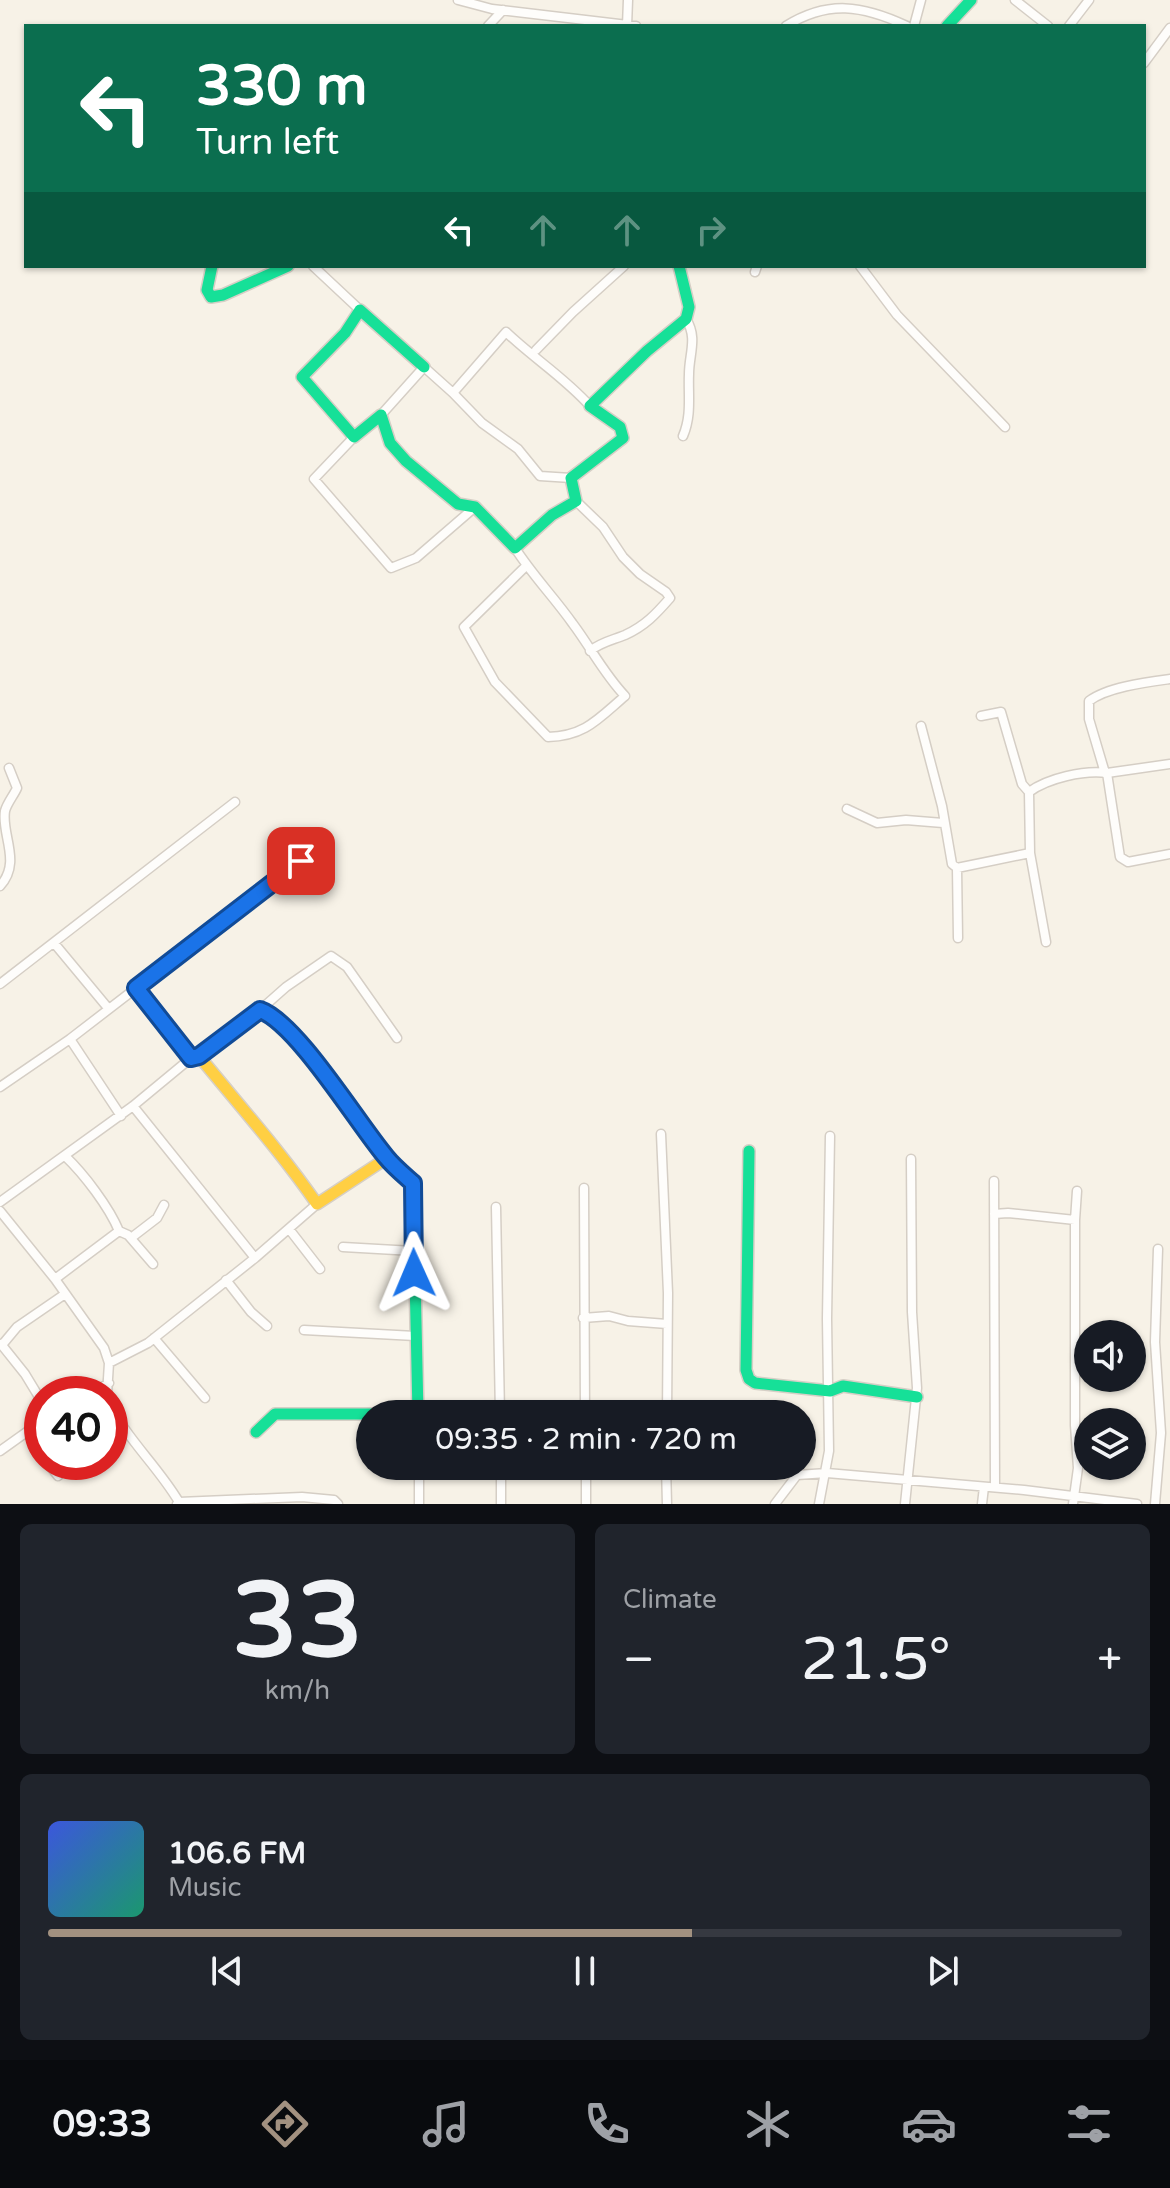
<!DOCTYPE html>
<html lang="en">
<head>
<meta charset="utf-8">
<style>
	body { margin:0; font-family:"Varela Round",sans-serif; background:#20242c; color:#f1f3f6; height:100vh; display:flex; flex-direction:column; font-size:30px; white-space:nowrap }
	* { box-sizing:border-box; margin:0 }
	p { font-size:26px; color:#9ea1a6 }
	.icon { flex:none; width:44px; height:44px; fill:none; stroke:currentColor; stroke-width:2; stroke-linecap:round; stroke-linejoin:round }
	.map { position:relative; height:1504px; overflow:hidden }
	.drawer { display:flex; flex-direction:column; gap:20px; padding:20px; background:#0d0f14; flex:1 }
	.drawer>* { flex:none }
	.hud { position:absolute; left:24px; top:24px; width:1122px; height:244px; border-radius:0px; box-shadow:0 2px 6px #0004; background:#0b6e4f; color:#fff; overflow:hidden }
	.tools { position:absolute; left:1074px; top:1320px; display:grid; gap:16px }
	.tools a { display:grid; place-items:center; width:72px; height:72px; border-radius:50%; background:#171b24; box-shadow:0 2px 6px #0004; font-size:40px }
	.speed { position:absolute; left:24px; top:1376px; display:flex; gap:16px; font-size:40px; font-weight:700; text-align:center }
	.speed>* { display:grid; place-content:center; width:104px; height:104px; border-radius:50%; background:#171b24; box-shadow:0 2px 6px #0004; line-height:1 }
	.speed .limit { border:12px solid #d22; background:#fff; color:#111 }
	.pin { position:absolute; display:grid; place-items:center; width:68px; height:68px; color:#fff; margin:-34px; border-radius:16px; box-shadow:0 4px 12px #0006 }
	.me { position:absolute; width:88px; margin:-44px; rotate:359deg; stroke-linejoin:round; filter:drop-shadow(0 0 6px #0008) }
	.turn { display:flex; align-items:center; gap:28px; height:168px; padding:0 40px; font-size:36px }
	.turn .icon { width:104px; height:104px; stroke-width:2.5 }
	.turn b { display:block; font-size:56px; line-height:68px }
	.lanes { display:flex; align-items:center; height:76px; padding:0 40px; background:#0003; justify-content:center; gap:40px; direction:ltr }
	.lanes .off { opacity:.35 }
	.big { font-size:60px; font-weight:600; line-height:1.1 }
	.drawer .widget { flex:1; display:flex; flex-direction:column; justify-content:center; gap:12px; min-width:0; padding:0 28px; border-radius:12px; background:#20242c }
	.drawer .dial { align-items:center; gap:0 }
	.dial b { font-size:104px; line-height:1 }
	.song { display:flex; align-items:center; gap:24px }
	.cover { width:96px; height:96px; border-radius:12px; background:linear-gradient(135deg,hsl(230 70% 55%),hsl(160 70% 35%)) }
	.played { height:8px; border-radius:4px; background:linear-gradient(90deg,#a29180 60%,#363941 60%) }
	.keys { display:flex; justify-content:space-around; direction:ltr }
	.heat { display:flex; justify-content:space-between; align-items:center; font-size:44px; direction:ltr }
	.drawer .tiles { flex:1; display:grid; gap:20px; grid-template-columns:1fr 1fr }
	.widget:last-child { grid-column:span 2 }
	.trip { position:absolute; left:356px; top:1400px; width:460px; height:80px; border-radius:40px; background:#171b24; box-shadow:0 2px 6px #0004; font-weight:600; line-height:80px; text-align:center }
	.menu { display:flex; height:128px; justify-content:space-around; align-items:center; background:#090b0e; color:#9ea1a6 }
	.menu .icon { width:56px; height:56px }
	.menu .on { color:#a29180 }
	.menu b { font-size:36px; color:#f1f3f6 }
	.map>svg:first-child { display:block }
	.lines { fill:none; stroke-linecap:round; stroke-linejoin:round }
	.street-casing { stroke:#d5cec5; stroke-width:11 }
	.fast-casing { stroke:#d6cfc6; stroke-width:14 }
	.slow-casing { stroke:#d6cfc6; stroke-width:14 }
	.street { stroke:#fefdfb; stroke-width:8 }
	.fast { stroke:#16e098; stroke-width:11 }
	.slow { stroke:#ffcf43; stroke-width:11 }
	.route-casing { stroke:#114b97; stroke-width:20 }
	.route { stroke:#1a73e8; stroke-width:14 }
</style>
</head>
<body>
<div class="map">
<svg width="1170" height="1504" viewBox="0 0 1170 1504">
	<rect width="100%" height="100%" fill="#f7f2e7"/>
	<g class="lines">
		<defs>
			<path id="street" d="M458,0L492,9L636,26
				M1015,0L1048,26
				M488,26L503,10
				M627,26L628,0
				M786,26C828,0 862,5 907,26
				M914,26L921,0
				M1069,26L1089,0
				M1144,63L1170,28
				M313,266L360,310
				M860,266L897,315L1005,427
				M755,272L757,266
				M536,350L573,312L624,266
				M453,393L482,423L518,449L540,476L571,478
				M381,415L424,367L453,393L506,332C533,358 564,377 590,406
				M683,436C692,415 688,395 689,374C689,354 698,338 686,319
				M354,437L314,479L391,568L416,558L475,507
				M576,501L603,527L623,557L640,574L666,592L670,598C656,614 645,626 625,635C613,640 601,642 590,651
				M515,548C533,576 554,597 573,624C591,648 604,674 625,696C598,719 585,736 548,737L495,682L464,627L526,566
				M981,716L1001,712L1022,784L1029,792L1030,853L1046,942
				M921,726L942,806L952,864L957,868L1030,853
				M1170,764L1107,773L1120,857L1128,862L1170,854
				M1105,773L1089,719V701C1107,687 1148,682 1170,679
				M1029,792C1048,778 1084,770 1107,773
				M847,809L877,823L906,820L943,823
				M957,868L958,938
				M0,886C22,862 1,835 5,811C7,803 14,795 17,788L9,768
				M54,943L108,1008
				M0,984L235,802
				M136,988L191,1058
				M260,1010L286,987L331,956L347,967L397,1038
				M70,1039L121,1116
				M0,1087L70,1039L301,861
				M133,1106L255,1258L317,1204
				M661,1134L668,1293L667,1414
				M994,1181L995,1487
				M584,1188L585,1414
				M0,1202L133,1106L191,1058L199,1056
				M496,1207L500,1414
				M0,1211L55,1279L104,1348L109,1363L107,1394
				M994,1214L1008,1213L1075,1220
				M289,1229L320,1269
				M119,1231L128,1235L153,1264
				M131,1238L157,1218L164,1205
				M343,1247L413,1251
				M55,1279L119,1231C109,1207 84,1174 65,1156
				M226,1280L251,1312L267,1326
				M583,1318L609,1316L628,1321L667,1324
				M304,1330L415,1336
				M154,1338L205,1398
				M1,1344L25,1374L42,1402
				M2,1345L17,1327L65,1294
				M109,1363L148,1343L255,1258
				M91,1394L109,1383
				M110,1406C129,1441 159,1468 179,1502L177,1504
				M28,1433L42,1454
				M0,1451L42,1421
				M47,1462L58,1476
				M419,1466V1504
				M501,1466V1504
				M666,1466L667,1504
				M179,1502L302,1497L334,1500L338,1504
				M586,1504V1466
				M775,1504L797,1475L827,1473L1024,1490L1137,1504
				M819,1504L829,1451L827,1319L830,1136
				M905,1504L917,1388L912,1312L911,1159
				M982,1504L984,1487
				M1073,1504L1078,1468L1075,1425V1220L1077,1191
				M1155,1504L1161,1433L1155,1342L1158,1249"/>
			<path id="fast" d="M947,26L971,0
				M212,266L207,290L211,297L223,295L288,266
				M424,367L360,310L345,333L302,377L354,437L381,415L390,443L406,461L458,504L475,507L515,548L552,515L576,501L571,478L623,438L620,427L590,406L647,351L686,319L689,307L679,266
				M749,1151L746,1370L749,1379L755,1383L830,1391L843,1386L917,1397
				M256,1432L275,1414H418L413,1183L386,1157L315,1061"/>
			<path id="slow" d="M315,1061C299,1041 282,1023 260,1010L199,1056C239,1105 281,1152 317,1204L387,1158"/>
		</defs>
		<use href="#street" class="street-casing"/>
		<use href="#fast" class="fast-casing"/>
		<use href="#slow" class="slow-casing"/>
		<use href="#street" class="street"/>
		<use href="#fast" class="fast"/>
		<use href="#slow" class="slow"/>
	</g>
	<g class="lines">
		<defs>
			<path id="route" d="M301,861L136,988L191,1058L199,1056L260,1010C297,1023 358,1124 386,1157C394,1167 404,1175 413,1183L414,1273"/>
		</defs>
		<use href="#route" class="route-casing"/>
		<use href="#route" class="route"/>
	</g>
</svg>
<div class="tools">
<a><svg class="icon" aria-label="sound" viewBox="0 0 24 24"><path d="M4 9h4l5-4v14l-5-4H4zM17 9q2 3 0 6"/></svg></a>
<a><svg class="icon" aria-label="layers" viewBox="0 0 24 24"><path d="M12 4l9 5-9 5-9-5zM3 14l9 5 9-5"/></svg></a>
</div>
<div class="speed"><div class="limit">40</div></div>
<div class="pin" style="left:301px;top:861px;background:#d93025"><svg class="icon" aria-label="arrive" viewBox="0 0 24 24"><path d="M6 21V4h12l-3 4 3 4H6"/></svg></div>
<svg class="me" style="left:414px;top:1273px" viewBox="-20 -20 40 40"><path d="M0-17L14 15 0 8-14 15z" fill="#1a73e8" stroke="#fff" stroke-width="4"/></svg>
<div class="trip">09:35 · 2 min · 720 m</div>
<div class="hud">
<div class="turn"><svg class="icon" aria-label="left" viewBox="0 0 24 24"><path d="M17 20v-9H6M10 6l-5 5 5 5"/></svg><div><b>330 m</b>Turn left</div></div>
<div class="lanes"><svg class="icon" aria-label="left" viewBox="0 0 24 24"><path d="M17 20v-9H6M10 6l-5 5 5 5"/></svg><svg class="icon off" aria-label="ahead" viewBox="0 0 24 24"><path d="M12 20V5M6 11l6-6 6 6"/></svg><svg class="icon off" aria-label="ahead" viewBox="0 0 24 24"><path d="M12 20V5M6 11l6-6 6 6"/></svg><svg class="icon off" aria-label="right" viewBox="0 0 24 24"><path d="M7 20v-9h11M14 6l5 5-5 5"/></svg></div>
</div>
</div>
<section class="drawer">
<div class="tiles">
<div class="widget dial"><b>33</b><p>km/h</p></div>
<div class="widget"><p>Climate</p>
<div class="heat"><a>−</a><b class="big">21.5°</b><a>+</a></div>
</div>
<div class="widget">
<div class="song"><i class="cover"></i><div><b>106.6 FM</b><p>Music</p></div></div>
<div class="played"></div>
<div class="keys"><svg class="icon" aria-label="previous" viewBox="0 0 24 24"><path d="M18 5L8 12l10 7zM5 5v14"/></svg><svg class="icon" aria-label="pause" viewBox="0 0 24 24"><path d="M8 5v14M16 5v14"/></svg><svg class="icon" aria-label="next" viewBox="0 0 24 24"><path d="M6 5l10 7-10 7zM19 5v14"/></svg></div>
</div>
</div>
</section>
<nav class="menu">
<b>09:33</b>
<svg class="icon on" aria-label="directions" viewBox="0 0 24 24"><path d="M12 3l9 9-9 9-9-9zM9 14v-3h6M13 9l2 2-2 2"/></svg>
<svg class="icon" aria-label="music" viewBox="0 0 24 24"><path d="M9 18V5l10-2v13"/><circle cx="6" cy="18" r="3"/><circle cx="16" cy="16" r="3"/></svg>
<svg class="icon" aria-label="phone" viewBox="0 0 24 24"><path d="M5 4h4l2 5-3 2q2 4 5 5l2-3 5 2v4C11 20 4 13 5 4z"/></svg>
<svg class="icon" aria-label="climate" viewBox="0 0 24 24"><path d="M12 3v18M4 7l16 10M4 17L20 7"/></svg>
<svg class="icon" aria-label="car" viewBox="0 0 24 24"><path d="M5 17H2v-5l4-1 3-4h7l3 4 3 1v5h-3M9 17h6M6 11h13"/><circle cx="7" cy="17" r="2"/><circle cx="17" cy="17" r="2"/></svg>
<svg class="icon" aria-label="filters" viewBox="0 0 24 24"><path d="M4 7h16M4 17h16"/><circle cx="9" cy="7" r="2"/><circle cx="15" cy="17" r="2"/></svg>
</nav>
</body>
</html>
